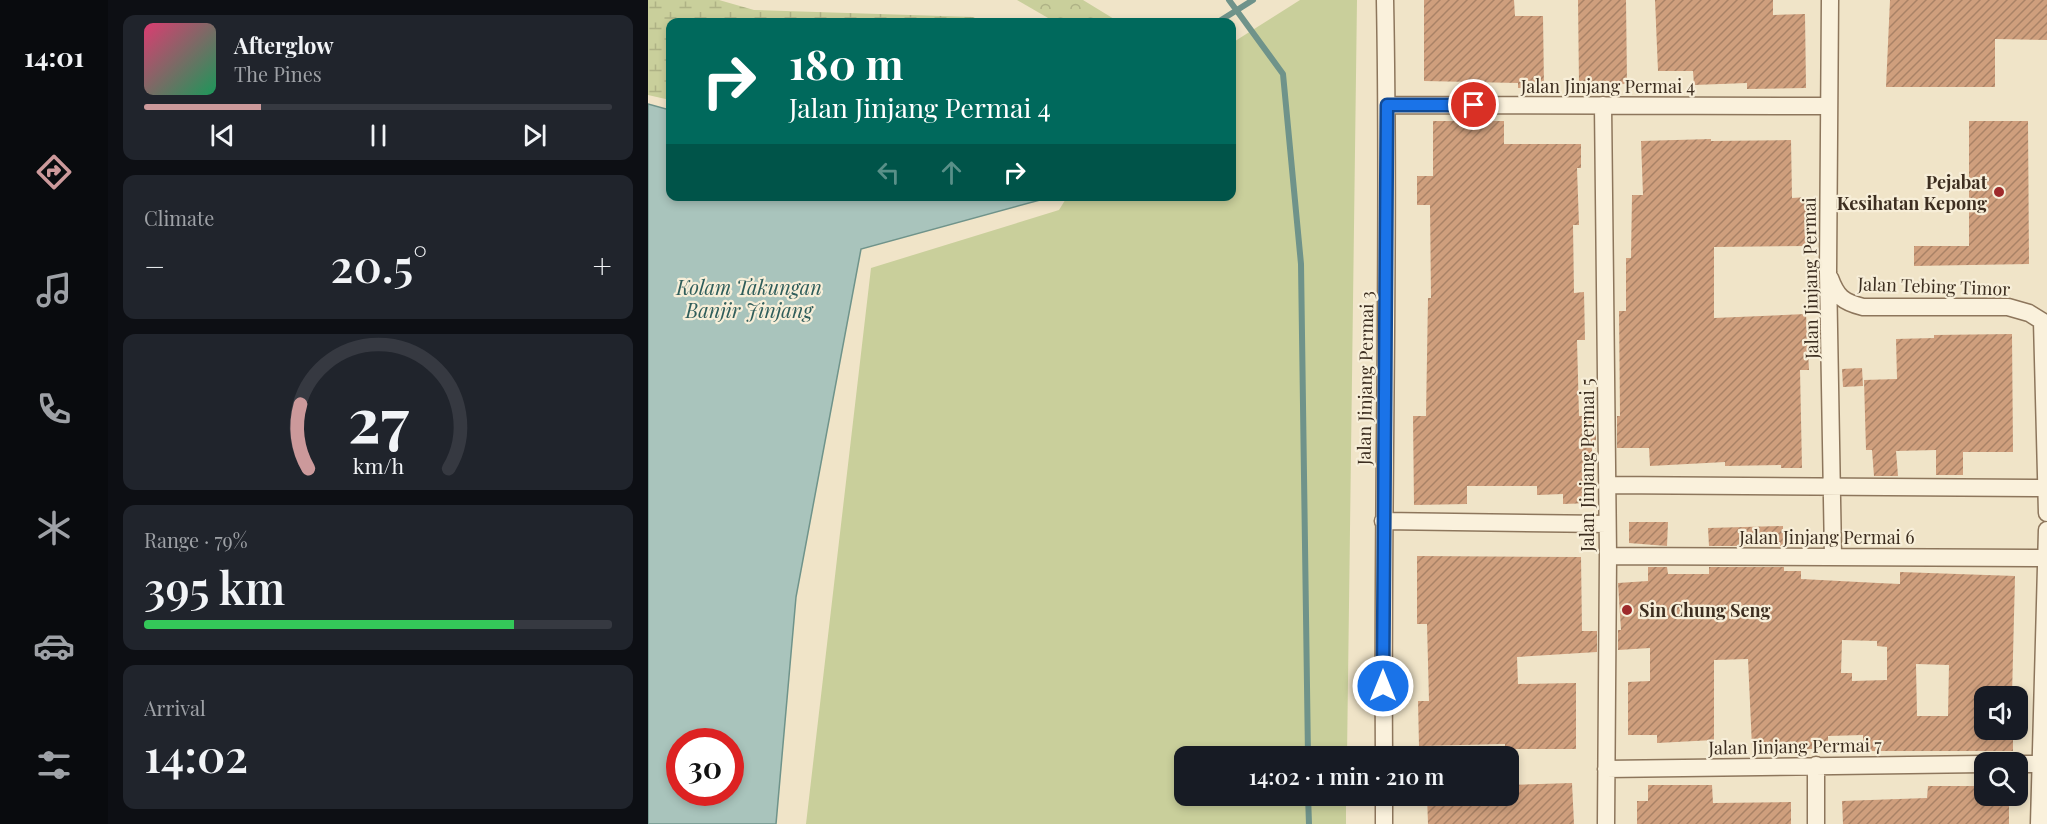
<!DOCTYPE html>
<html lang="en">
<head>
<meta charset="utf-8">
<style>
	body { margin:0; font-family:"Playfair Display",serif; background:#20242c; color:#f1f3f6; height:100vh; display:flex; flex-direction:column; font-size:22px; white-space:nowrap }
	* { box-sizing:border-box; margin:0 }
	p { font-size:20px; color:#9ea1a6 }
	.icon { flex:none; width:33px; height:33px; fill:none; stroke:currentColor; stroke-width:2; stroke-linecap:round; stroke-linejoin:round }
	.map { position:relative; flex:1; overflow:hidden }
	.details { display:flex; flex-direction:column; gap:15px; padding:15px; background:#0d0f14; width:540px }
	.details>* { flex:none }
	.guide { position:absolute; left:18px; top:18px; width:570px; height:183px; border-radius:12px; box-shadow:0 3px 9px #0003; background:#00695c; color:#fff; overflow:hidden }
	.controls { position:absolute; left:1326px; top:686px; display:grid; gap:12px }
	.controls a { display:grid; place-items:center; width:54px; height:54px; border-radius:12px; background:#171b24; box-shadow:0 3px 9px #0003; font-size:30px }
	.speed { position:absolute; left:18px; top:728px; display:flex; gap:12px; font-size:30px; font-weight:700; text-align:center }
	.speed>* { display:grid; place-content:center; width:78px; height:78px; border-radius:50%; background:#171b24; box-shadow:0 3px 9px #0003; line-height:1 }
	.speed .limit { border:9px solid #d22; background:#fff; color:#111 }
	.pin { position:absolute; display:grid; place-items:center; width:51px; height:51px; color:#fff; margin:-26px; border:3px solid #fff; border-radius:50%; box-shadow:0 2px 6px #0007 }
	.me { position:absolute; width:66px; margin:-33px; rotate:0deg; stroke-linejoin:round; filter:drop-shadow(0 0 4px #0008) }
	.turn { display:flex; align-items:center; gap:21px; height:126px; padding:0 24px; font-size:27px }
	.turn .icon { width:78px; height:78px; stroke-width:2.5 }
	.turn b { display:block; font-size:42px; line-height:51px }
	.lanes { display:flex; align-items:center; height:57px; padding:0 24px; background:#0003; justify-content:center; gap:30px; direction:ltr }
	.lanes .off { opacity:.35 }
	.big { font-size:45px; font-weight:600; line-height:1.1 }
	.details .tile { flex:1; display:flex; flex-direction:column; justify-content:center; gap:9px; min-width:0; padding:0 21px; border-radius:12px; background:#20242c }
	.details .dial { align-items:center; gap:0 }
	.dial svg { height:156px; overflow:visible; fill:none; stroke:#363941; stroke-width:7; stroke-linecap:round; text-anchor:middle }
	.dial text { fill:#f1f3f6; stroke:none }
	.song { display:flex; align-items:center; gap:18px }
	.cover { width:72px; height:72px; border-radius:9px; background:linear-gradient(135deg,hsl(340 70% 55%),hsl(150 70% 35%)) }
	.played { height:6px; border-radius:3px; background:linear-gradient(90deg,#cc999b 25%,#363941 25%) }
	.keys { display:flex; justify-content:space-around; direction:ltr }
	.heat { display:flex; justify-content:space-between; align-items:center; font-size:33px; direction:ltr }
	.charge { height:9px; border-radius:4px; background:linear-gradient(90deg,#34c759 79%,#363941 0) }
	.trip { position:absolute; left:526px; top:746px; width:345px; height:60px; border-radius:12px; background:#171b24; box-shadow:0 3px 9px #0003; font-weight:600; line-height:60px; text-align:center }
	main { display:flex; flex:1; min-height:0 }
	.tab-bar { display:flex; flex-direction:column; width:108px; justify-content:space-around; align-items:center; background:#090b0e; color:#9ea1a6 }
	.tab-bar .icon { width:42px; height:42px }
	.tab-bar .active { color:#cc999b }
	.tab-bar b { font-size:27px; color:#f1f3f6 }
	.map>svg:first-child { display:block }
	.green { fill:#c9cf9b }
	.forest { fill:url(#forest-crowns) }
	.wetland { fill:url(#wetland-marsh) }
	.water { fill:#a9c4bc; stroke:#6f938a; stroke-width:1.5; fill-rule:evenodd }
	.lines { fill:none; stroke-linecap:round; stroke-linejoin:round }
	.stream { stroke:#6f938a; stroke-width:6 }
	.building { fill:url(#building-hatch); fill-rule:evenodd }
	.street-casing { stroke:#8d765c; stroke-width:19 }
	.street { stroke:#faf1dc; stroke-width:16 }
	.route-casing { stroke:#114b97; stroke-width:15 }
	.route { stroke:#1a73e8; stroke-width:10 }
	.poi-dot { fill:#9e2a2b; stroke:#f7eed8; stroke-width:2 }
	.labels { text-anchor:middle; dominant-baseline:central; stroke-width:4.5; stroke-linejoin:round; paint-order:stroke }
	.street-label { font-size:18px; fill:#3d2e20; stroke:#f7eed8 }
	.poi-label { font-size:18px; font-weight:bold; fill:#3d2e20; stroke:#f7eed8; text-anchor:end }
	.water-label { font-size:20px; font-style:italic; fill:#2f5d5a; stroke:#f7eed8 }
</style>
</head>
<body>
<main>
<nav class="tab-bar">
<b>14:01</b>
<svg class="icon active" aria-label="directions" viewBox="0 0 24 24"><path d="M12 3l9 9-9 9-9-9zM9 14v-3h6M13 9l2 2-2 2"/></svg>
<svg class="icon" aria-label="music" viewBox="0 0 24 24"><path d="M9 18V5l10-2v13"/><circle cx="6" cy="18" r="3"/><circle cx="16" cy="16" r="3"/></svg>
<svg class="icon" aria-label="phone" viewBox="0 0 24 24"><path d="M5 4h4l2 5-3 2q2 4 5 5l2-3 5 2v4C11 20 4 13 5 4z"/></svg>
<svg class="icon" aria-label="climate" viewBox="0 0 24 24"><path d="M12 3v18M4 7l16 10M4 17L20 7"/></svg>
<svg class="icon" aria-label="car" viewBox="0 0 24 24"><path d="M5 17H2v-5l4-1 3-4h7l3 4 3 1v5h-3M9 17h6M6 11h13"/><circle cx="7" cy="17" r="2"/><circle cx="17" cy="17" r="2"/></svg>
<svg class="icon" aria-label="filters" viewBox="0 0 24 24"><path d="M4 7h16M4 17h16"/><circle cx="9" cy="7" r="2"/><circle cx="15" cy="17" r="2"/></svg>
</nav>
<section class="details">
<div class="tile">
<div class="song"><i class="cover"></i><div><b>Afterglow</b><p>The Pines</p></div></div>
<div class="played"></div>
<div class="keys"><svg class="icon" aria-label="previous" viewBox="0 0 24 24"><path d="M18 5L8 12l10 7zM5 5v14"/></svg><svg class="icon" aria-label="pause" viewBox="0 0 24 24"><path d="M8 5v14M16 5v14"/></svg><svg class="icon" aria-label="next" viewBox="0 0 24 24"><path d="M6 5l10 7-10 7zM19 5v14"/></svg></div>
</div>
<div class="tile"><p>Climate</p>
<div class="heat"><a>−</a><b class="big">20.5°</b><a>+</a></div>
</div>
<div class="tile dial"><svg viewBox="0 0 100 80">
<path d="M14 69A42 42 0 1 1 86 69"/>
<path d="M14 69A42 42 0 0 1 10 36" stroke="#cc999b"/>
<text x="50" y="56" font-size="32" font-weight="700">27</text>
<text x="50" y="72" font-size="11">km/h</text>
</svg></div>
<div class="tile"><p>Range · 79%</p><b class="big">395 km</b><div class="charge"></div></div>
<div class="tile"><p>Arrival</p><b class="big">14:02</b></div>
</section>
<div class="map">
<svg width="1399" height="824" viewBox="0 0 1399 824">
	<defs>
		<pattern id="forest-crowns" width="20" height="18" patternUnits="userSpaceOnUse" patternTransform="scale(1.5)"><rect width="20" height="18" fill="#c9cf9b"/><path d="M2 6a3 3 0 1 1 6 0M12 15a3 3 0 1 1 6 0" fill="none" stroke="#aeb285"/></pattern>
		<pattern id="wetland-marsh" width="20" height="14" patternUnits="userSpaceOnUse" patternTransform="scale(1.5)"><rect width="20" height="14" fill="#c9cf9b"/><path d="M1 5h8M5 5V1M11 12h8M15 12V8" fill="none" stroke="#aeb285"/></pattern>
		<pattern id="building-hatch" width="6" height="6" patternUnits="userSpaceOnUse" patternTransform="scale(1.5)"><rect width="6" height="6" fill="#cf9f7d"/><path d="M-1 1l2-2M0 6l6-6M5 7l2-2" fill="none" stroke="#a98266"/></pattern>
	</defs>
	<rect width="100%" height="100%" fill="#f0e4c8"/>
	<path class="green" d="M652,0H709L699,756H537V795H698V824H158L223,268L411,210L419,197L584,196V43Z"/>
	<path class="forest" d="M369,0H435L471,22H407Z"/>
	<path class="wetland" d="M0,0H71L106,10L325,17L335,22H22V100L0,95Z"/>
	<path class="water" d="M0,104L22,110V196L403,197L213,249L148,597L128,824H0ZM32,741H82V792H32Z"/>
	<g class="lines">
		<path class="stream" d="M581,0L635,74L653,264L660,756
			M570,22L605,0
			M660,795L661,824"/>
	</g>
	<path class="building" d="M776,0H866L867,16H895L896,88H870V83L776,81Z
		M930,0H978L979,84L931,85Z
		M1007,0H1125V15L1157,14L1158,88L1099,89V83L1046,85L1045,71H1010Z
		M1242,0H1399V40L1347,39V87H1238Z
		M785,121H856V144H933V168H929L931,225H925L926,293L936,292L937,340H929L931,416H948V449H944V503L915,504V494L889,495V486H819V504L766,505L765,416H778L780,298H783L782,205H769V176H785Z
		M1321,121H1380L1381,264L1266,266V246H1321Z
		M1063,139V141L1143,140L1144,198L1159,197L1160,246L1066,247V318L1158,314L1161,370H1152L1154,468H1133V465L1077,466V462L1002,466L1001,448H969V416H972L971,311H978V258H983L984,195H995L993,141Z
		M1364,334L1365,452H1315V475H1288V450L1248,451L1250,476H1226L1224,450H1218L1216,380L1249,379L1248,339L1286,338V335Z
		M1214,368L1215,386L1195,387L1194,369Z
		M981,522H1020L1019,546L981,543Z
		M1135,526V546H1061L1060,528Z
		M769,556L933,557L934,631H949V652L869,657L870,684L928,683V749H857V744L771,746L770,701H781L779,624H769Z
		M1000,567H1019L1020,574H1061V567H1136V571H1153V579L1230,583L1252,584V572L1367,576L1364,696H1336V729H1365V751H1215V735L1180,736V749H1154V753L1129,754V746L1104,747L1100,659L1066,660V740L1009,743V735H980V682L1002,681V648L970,650V630H973L970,583L1000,581ZM1194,640L1229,641V646L1239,647V680L1204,681V673H1193ZM1268,664L1301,665L1300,716H1269Z
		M924,783L926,824H780L779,795H861V785Z
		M1000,785H1064L1065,803L1143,802V824H989V801H1000Z
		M1280,786H1336V795H1361V824H1195L1194,801L1279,798Z"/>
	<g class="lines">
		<defs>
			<path id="street" d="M1182,0L1180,272L1185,556
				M739,105L1181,106
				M955,105L960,556L958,824
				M1182,278C1189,297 1195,302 1215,307H1360L1381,313L1394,321
				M1394,321L1399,513
				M959,485L1399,488
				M735,521L959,524
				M960,556L1398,558
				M736,756C734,504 742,252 737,0
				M1370,764H1391
				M958,769L1336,764
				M736,795V824
				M1168,824V765
				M1391,824L1399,530"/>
		</defs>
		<use href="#street" class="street-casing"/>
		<use href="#street" class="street"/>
	</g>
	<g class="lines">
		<defs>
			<path id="route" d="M735,686L739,105H826"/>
		</defs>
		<use href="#route" class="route-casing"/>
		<use href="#route" class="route"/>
	</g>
	<g class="poi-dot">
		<circle cx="1351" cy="192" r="6"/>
		<circle cx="979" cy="610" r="6"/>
	</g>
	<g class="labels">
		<g class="street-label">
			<text x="960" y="86">Jalan Jinjang Permai 4</text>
			<text transform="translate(1162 278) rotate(-91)">Jalan Jinjang Permai</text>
			<text transform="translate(1286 286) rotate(2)">Jalan Tebing Timor</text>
			<text transform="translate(717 378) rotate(-89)">Jalan Jinjang Permai 3</text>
			<text transform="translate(939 465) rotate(-90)">Jalan Jinjang Permai 5</text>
			<text x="1179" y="537">Jalan Jinjang Permai 6</text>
			<text transform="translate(1147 746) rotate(-1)">Jalan Jinjang Permai 7</text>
		</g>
		<g class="poi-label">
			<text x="1339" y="182">Pejabat<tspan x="1339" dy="21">Kesihatan Kepong</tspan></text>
			<text x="991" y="610" text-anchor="start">Sin Chung Seng</text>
		</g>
		<g class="water-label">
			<text x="101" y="286">Kolam Takungan<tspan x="101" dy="23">Banjir Jinjang</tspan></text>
		</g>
	</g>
</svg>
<div class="controls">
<a><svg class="icon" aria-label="sound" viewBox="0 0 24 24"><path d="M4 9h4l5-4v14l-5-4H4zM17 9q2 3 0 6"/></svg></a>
<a><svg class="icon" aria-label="search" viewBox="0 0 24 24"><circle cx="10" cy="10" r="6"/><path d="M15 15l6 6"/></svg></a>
</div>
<div class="speed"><div class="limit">30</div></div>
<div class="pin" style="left:826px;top:105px;background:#d93025"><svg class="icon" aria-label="arrive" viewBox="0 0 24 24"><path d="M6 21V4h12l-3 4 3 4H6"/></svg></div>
<svg class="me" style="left:735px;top:686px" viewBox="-20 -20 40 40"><circle r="17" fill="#1a73e8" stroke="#fff" stroke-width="3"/><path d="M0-11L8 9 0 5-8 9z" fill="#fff"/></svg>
<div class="trip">14:02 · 1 min · 210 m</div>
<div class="guide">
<div class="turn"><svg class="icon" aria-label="right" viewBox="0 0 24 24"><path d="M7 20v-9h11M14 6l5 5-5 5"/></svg><div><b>180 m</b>Jalan Jinjang Permai 4</div></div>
<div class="lanes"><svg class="icon off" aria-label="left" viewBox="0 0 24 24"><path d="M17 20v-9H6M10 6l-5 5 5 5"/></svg><svg class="icon off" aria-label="ahead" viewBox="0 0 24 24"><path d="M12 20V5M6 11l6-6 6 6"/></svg><svg class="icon" aria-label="right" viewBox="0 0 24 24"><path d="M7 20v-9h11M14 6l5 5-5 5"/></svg></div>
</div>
</div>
</main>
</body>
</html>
